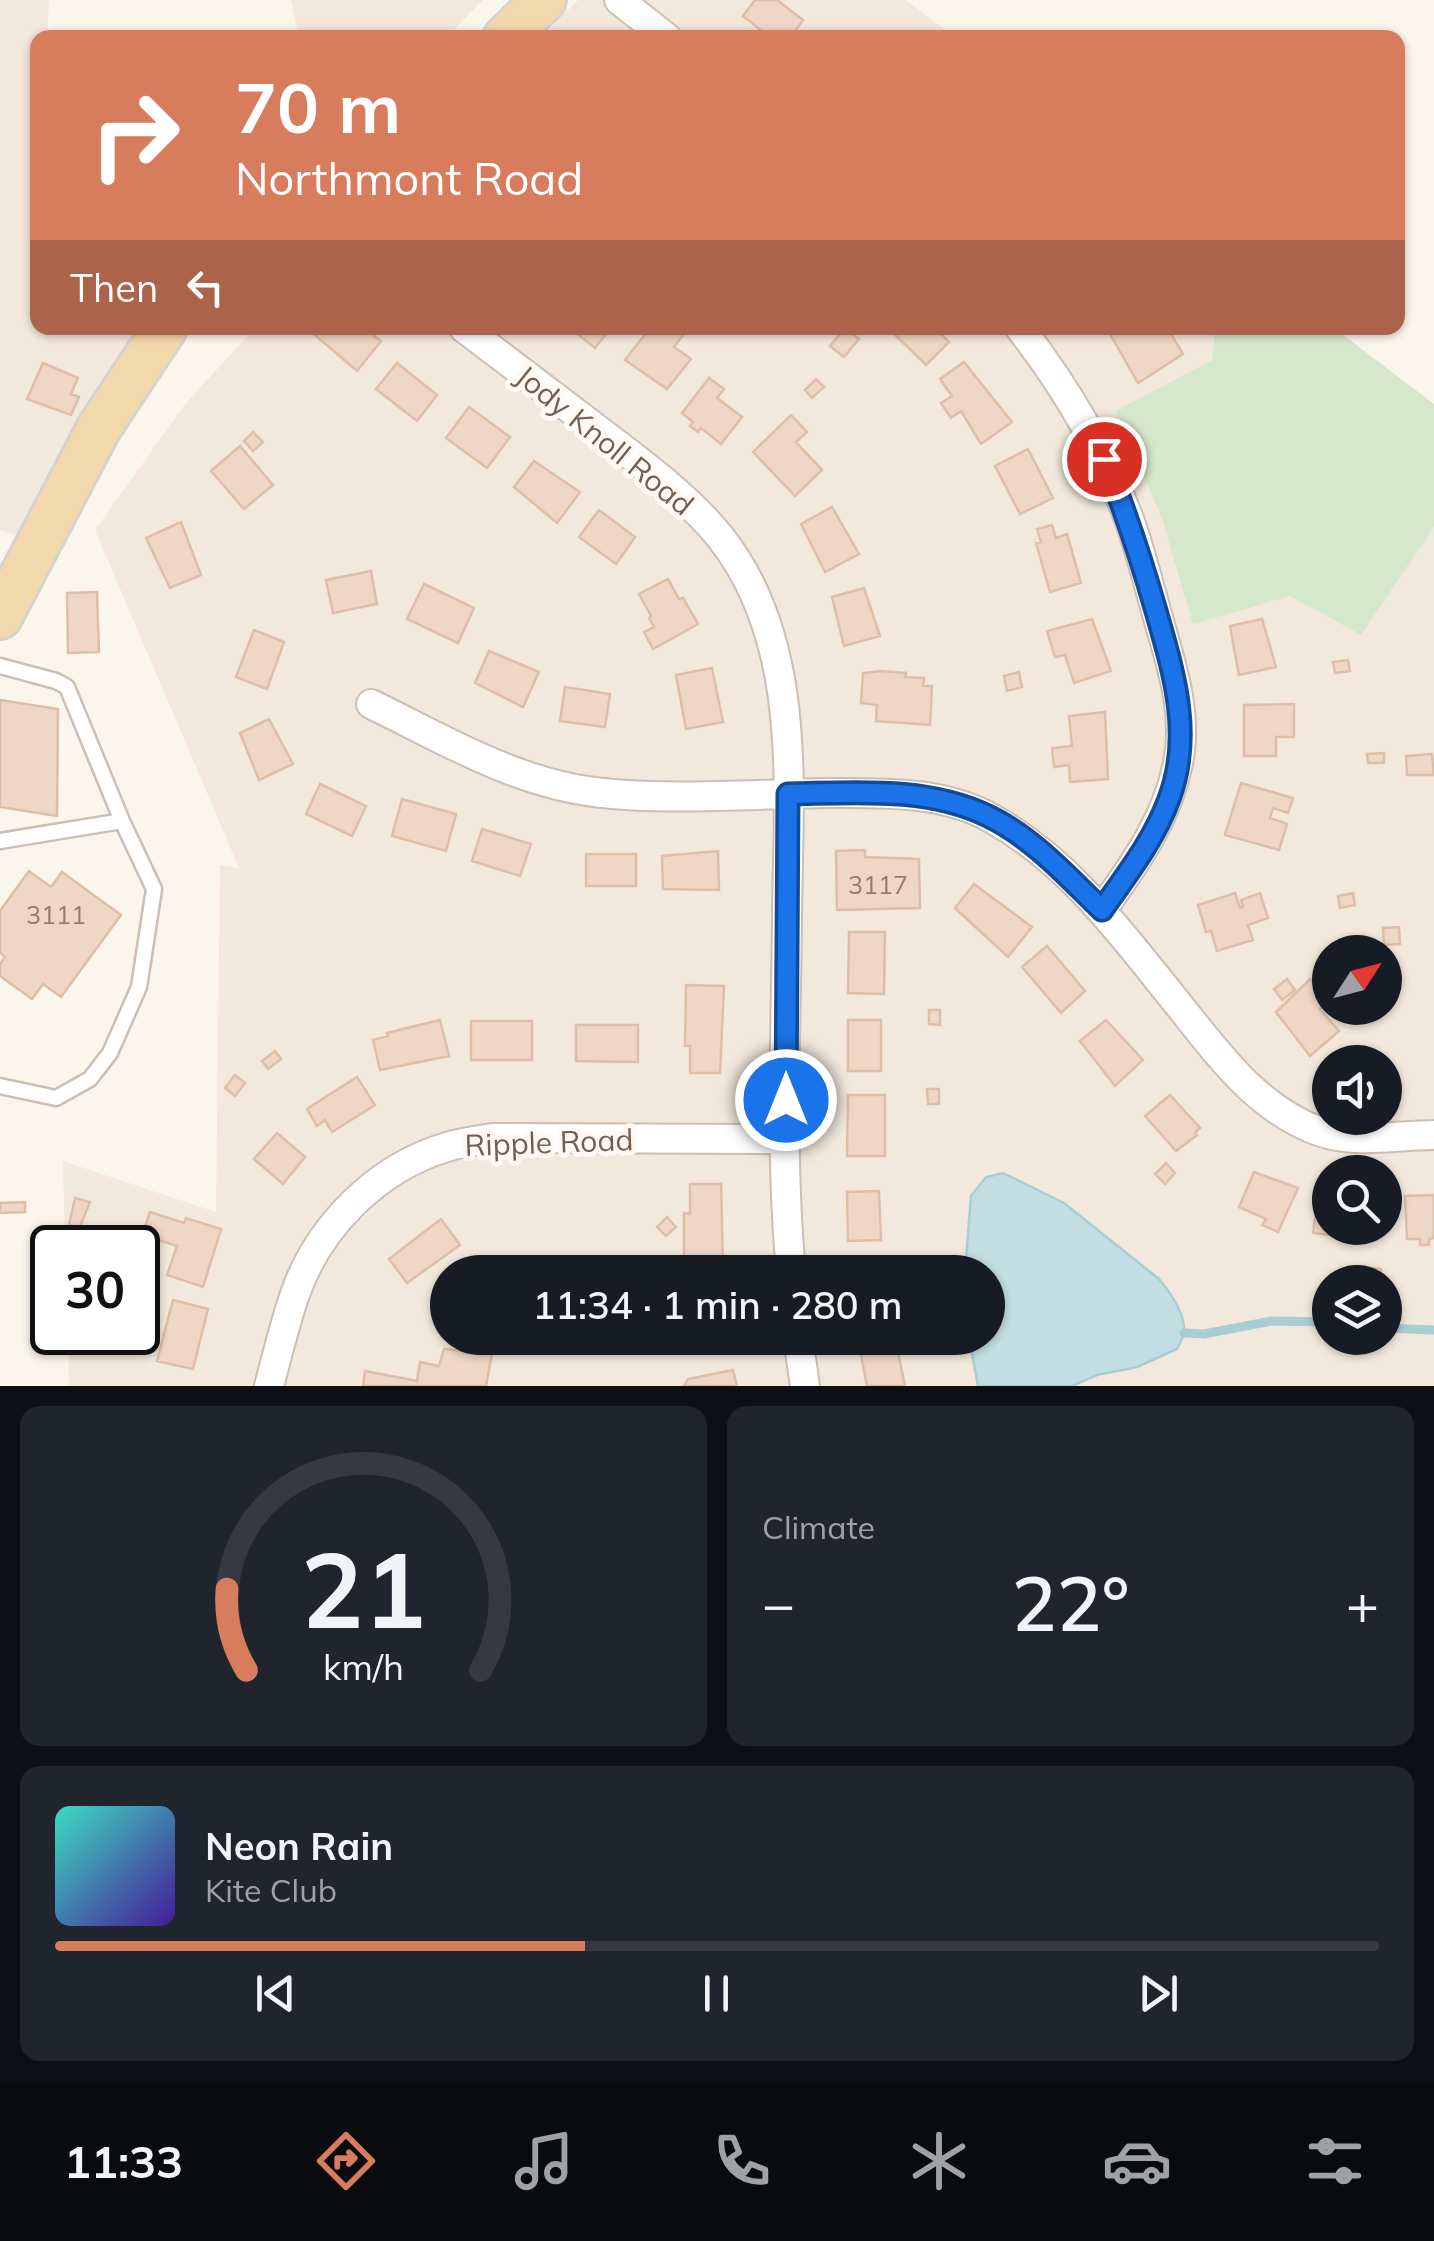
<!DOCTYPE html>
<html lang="en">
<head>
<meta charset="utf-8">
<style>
	body { margin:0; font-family:Mulish,sans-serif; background:#20242c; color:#f1f3f6; height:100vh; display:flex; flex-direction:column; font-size:38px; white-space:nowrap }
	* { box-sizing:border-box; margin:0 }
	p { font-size:32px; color:#9ea1a6 }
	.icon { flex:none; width:55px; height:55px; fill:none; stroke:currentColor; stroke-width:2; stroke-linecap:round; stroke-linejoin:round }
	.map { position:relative; height:1386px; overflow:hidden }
	.details { display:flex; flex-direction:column; gap:20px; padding:20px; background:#0d0f14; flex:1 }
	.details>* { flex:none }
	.hud { position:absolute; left:30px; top:30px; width:1375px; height:305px; border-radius:20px; box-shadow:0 2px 8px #0004; background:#d87c5e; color:#fff; overflow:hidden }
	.needle { width:65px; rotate:54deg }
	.buttons { position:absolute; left:1312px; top:935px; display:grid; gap:20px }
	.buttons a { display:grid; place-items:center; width:90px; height:90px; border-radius:50%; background:#171b24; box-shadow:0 2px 8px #0004; font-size:50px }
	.speed { position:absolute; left:30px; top:1225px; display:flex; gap:20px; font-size:50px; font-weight:700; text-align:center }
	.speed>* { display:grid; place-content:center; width:130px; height:130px; border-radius:50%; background:#171b24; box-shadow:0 2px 8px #0004; line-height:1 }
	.speed .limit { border:5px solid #111; border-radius:15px; background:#fff; color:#111 }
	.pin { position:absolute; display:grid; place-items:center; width:85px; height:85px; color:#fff; margin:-42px; border:5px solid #fff; border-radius:50%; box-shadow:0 2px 10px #0007 }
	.me { position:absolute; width:110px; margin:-55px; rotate:0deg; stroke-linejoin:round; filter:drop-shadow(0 0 8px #0008) }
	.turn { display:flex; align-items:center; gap:35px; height:210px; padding:0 40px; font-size:45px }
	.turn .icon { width:130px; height:130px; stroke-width:2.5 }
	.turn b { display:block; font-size:70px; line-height:85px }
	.then { display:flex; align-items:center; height:95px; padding:0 40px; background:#0003; gap:20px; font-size:38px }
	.big { font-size:75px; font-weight:600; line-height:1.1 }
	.details .widget { flex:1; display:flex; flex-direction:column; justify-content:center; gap:15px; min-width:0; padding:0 35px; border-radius:20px; background:#20242c }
	.details .dial { align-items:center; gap:0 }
	.dial svg { height:260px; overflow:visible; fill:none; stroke:#363941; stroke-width:7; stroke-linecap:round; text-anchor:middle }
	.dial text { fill:#f1f3f6; stroke:none }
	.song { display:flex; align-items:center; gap:30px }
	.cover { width:120px; height:120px; border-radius:15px; background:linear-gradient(135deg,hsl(170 70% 55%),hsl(260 70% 35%)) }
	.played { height:10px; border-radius:5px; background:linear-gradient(90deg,#d87c5e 40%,#363941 40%) }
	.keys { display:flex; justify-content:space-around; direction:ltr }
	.heat { display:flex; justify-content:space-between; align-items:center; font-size:55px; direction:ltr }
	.details .tiles { flex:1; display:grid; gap:20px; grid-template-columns:1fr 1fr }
	.widget:last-child { grid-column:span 2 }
	.trip { position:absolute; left:430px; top:1255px; width:575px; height:100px; border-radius:50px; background:#171b24; box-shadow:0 2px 8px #0004; font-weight:600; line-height:100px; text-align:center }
	.dock { display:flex; height:160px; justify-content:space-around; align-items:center; background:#090b0e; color:#9ea1a6 }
	.dock .icon { width:70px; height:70px }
	.dock .active { color:#d87c5e }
	.dock b { font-size:45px; color:#f1f3f6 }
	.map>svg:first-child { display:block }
	.residential { fill:#f2e8db; fill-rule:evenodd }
	.green { fill:#d6e8cb }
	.water { fill:#c2dee3; stroke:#a9cdd4; stroke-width:2.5 }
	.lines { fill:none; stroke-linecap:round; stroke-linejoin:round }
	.stream { stroke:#a9cdd4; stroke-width:9 }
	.building { fill:#eed7c6; stroke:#dfbea8; stroke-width:2.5 }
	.service-casing { stroke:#cdbeb3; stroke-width:19 }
	.minor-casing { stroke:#cdbeb3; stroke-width:32 }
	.primary-casing { stroke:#d8d2ce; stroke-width:48 }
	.service { stroke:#fff; stroke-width:14 }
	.minor { stroke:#fff; stroke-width:28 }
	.primary { stroke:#f2d9ac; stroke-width:42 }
	.route-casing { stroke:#114b97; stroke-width:25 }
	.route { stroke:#1a73e8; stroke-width:18 }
	.labels { text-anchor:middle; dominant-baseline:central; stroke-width:10; stroke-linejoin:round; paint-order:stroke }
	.number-label { font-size:25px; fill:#937c6e }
	.street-label { font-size:30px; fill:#755e51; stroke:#fef9f3 }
</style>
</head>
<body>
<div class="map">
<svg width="1434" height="1386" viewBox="0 0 1434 1386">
	<rect width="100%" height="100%" fill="#fbf6ec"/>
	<path class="residential" d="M0,0H49L47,37L38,38V328H147L23,537L0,530Z
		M291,0H483L447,37L299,38Z
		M578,0H906L955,37L541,38Z
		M255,328H1215L1212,360L1116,412L1162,519L1193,623L1290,596L1361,634L1434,527V1386H69L68,1333L138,1332V1248L65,1247L63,1161L216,1212L220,865L239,868L95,530L185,404ZM1330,952H1385V1008H1330ZM1330,1062H1385V1118H1330ZM1330,1172H1385V1228H1330ZM448,1272H988V1338H448ZM1330,1282H1385V1338H1330Z"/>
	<path class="green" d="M1215,328H1334L1434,404V527L1361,635L1290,596L1193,624L1162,519L1116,411L1212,360Z"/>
	<path class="water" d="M1003,1173L1064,1203L1159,1279C1170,1292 1186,1315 1184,1333C1183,1339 1179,1344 1177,1349L1137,1367L1097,1375L1072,1386H978L969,1338H988V1272H965L971,1196L986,1177Z"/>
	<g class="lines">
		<path class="stream" d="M1385,1328L1434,1330
			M1184,1333L1204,1334L1272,1321L1330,1322"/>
	</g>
	<path class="building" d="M755,0H777L803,20L790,38H771L743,16Z
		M321,328H363L381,341L357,371L315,335Z
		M570,328H611L595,348Z
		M650,328L656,333L660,328H674L683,335L674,347L691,359L667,389L625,360Z
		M845,328L859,339L844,357L830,346Z
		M892,328H935L949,342L926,365L890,330Z
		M1121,328H1159L1162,332L1168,329L1183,354L1138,383L1110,334Z
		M964,362L1012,422L981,444L961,411L951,418L941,403L952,396L940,379Z
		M43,363L78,378L71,394L79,397L71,415L27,399Z
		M397,363L437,395L417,421L376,389Z
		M709,378L724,389L717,398L742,417L721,444L701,428L698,432L690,426L693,422L682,413Z
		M816,379L824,387L812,398L805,390Z
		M469,407L510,437L487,468L446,438Z
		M791,415L807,432L796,442L822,470L795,496L753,452Z
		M253,432L263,442L253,451L244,441Z
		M240,446L273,485L244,509L211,471Z
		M1028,449L1053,498L1020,514L995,466Z
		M534,461L580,492L557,523L514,487Z
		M832,507L859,554L825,572L801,524Z
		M599,510L635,537L616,564L579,537Z
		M181,522L201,575L170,588L146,538Z
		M1052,525L1056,538L1067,534L1081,583L1050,592L1036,543L1041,542L1037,529Z
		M371,571L377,604L333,613L326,580Z
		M668,579L679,599L683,598L698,624L653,649L644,632L654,627L649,618L651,616L639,594Z
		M424,584L474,608L458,643L407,619Z
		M864,588L880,636L844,646L832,597Z
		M97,592L99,652L68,653L67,593Z
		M1092,619L1111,671L1074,683L1065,655L1055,657L1047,631Z
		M1262,619L1276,667L1239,675L1230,626Z
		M254,630L284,642L267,689L236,677Z
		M489,651L539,672L523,707L475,683Z
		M1348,660L1350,671L1335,673L1333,662Z
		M712,668L723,722L686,729L676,675Z
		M880,671L906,673L905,677L924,678L923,686H932L930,725L876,721L877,705L861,703L863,673Z
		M1019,672L1022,687L1007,691L1004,676Z
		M565,687L610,694L605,727L560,721Z
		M0,700L58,709L57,816L0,807Z
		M1294,704V737H1276V756H1244V705Z
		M1105,712L1108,779L1070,782L1069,765L1054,767L1052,748L1072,746L1069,716Z
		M269,719L293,764L259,780L240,733Z
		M1384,753V763H1368L1367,754Z
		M1432,754L1434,775H1407L1406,756Z
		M1241,783L1293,798L1288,813L1273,808L1270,818L1287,824L1279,850L1225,835Z
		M320,784L366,806L352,836L306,814Z
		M402,799L456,814L446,851L392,836Z
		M482,829L531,844L520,876L472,861Z
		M865,850V857L919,859L920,908L837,910L836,851Z
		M718,851L719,890L663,889L662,856Z
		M586,854H636V886H586Z
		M29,871L51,887L62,872L121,915L61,997L43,984L32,999L0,976V964L5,957L0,953V911Z
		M974,884L1032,927L1008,957L955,908Z
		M1235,893L1240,908L1243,907L1241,900L1260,893L1268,918L1248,925L1253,940L1217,951L1211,931L1206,932L1198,905Z
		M1353,893L1355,905L1340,908L1338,896Z
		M1399,927L1400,944L1384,945L1383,928Z
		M849,932H885L884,994L848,993Z
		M1047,946L1085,991L1061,1013L1022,967Z
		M1287,979L1295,990L1282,1000L1274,989Z
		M1310,979L1329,1001L1320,1009L1339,1031L1310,1056L1276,1012Z
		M686,985L724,986L720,1073H690V1046H685Z
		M929,1010H940V1025L929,1024Z
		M440,1020L449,1056L380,1070L373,1040L388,1036L387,1033Z
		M848,1020H881V1071H848Z
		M1106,1020L1143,1060L1115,1086L1080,1041Z
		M471,1021H532V1060H471Z
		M576,1025H638V1062L576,1061Z
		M275,1051L281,1059L268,1069L262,1061Z
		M235,1075L245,1083L235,1096L225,1088Z
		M357,1077L375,1105L332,1132L325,1120L317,1126L307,1109Z
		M927,1089H939V1104H928Z
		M848,1095H885V1156H847Z
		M1170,1095L1200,1128L1195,1133L1197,1135L1176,1151L1145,1116Z
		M277,1133L305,1157L283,1184L254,1159Z
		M1166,1163L1175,1173L1165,1184L1155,1174Z
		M1254,1172L1298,1188L1278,1232L1262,1225L1266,1219L1239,1207Z
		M690,1184H721L723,1264H684V1213L690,1214Z
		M879,1191L881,1240L848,1241L847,1192Z
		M1434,1195V1238L1429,1239V1245H1420V1239H1407L1405,1196Z
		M1318,1196L1330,1198V1228H1374L1372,1240L1313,1233Z
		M75,1198L90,1202L79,1229L69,1225Z
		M25,1202V1212L0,1213V1203Z
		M150,1212L184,1223L186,1218L221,1229L203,1287L167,1275L177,1246L142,1235Z
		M667,1217L676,1227L666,1236L657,1227Z
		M441,1219L460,1245L407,1283L389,1259Z
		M612,1258H628V1269L612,1268Z
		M888,1261L889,1272H852L851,1265Z
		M1370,1268L1381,1269L1380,1282H1368Z
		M173,1300L208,1309L193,1369L157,1361Z
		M694,1338H731L732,1344L696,1349Z
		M896,1342L905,1386H867L860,1350Z
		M444,1349L492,1354L486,1386H363L365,1371L417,1381L420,1362L439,1366Z
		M733,1370L737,1386H684L688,1379Z"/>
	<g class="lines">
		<defs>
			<path id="service" d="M0,666L56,681L67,687L122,821
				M0,841L122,821L154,889L139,987L110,1053L90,1079L56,1098L0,1086"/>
			<path id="minor" d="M619,0L667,38
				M464,328C510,363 556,398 602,433C644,465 688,497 721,538C804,644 788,791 787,917C786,1035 780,1155 791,1272
				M1020,328C1065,386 1103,450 1129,519C1141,552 1149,587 1159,621C1172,667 1188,715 1178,763C1167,820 1135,863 1102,910
				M371,704C443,739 514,782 594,792C666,801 755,794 829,793C883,793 942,791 991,818C1071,862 1126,940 1182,1009C1222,1059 1259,1110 1321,1132C1356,1144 1398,1135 1434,1135
				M798,1338L805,1386
				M269,1386C277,1357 284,1326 294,1297C317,1228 376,1168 447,1147C461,1142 477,1141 492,1138L786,1139"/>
			<path id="primary" d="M505,38L544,0
				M0,617L99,428L165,328"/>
		</defs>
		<use href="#service" class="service-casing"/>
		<use href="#minor" class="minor-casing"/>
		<use href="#primary" class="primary-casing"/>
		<use href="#service" class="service"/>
		<use href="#minor" class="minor"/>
		<use href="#primary" class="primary"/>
	</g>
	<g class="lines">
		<defs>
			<path id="route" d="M786,1100L788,794C855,793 926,786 988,816C1032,837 1067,876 1102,910C1127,874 1154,840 1169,799C1193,735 1174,674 1156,611C1141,559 1125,509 1104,459"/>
		</defs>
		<use href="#route" class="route-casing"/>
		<use href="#route" class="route"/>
	</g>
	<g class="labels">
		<g class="number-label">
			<text x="878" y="884">3117</text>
			<text x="56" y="914">3111</text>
		</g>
		<g class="street-label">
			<text transform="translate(605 440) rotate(39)">Jody Knoll Road</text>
			<text transform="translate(549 1142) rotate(-2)">Ripple Road</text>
		</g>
	</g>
</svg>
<div class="buttons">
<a><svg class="needle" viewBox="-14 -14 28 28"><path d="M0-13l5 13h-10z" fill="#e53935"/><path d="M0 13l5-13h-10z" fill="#9ea1a6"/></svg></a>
<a><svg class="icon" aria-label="sound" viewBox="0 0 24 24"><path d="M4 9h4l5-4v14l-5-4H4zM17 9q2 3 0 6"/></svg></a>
<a><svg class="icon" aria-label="search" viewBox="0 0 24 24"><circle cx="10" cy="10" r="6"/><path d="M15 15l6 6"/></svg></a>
<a><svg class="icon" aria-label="layers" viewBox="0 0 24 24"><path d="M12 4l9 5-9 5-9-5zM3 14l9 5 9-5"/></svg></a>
</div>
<div class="speed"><div class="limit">30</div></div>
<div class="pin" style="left:1104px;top:459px;background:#d93025"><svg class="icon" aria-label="arrive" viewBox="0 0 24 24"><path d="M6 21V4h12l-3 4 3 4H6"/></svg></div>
<svg class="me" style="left:786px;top:1100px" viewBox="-20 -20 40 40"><circle r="17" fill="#1a73e8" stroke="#fff" stroke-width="3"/><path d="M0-11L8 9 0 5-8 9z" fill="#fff"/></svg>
<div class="trip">11:34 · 1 min · 280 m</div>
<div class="hud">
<div class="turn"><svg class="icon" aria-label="right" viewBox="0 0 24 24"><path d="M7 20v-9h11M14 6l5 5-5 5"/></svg><div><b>70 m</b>Northmont Road</div></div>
<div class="then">Then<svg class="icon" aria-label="left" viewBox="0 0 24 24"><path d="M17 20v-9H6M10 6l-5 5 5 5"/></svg></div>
</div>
</div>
<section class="details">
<div class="tiles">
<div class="widget dial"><svg viewBox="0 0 100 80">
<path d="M14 69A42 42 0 1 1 86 69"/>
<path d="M14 69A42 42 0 0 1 8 44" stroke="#d87c5e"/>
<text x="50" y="56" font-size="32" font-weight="700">21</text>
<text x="50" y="72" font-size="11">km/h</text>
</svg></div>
<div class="widget"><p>Climate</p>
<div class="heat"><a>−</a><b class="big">22°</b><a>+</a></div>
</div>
<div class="widget">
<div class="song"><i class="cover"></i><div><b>Neon Rain</b><p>Kite Club</p></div></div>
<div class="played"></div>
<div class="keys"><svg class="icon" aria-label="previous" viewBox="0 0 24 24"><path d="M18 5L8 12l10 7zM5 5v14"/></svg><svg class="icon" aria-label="pause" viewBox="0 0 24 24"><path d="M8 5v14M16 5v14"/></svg><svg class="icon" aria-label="next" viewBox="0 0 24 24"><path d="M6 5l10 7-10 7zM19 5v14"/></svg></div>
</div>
</div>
</section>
<nav class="dock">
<b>11:33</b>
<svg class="icon active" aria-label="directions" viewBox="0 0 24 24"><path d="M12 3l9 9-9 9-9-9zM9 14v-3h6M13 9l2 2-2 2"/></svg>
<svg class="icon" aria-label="music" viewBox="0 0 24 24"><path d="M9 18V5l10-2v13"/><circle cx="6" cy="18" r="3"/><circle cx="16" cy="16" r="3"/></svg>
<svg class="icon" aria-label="phone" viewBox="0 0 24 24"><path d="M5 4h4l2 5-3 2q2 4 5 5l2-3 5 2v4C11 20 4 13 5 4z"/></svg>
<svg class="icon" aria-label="climate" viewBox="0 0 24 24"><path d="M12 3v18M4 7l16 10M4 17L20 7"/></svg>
<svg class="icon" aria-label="car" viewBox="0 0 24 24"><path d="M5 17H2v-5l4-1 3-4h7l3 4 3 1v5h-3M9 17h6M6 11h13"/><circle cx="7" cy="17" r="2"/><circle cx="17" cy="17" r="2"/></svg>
<svg class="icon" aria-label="filters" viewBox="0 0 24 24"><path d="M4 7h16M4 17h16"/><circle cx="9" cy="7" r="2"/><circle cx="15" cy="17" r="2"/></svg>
</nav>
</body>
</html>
